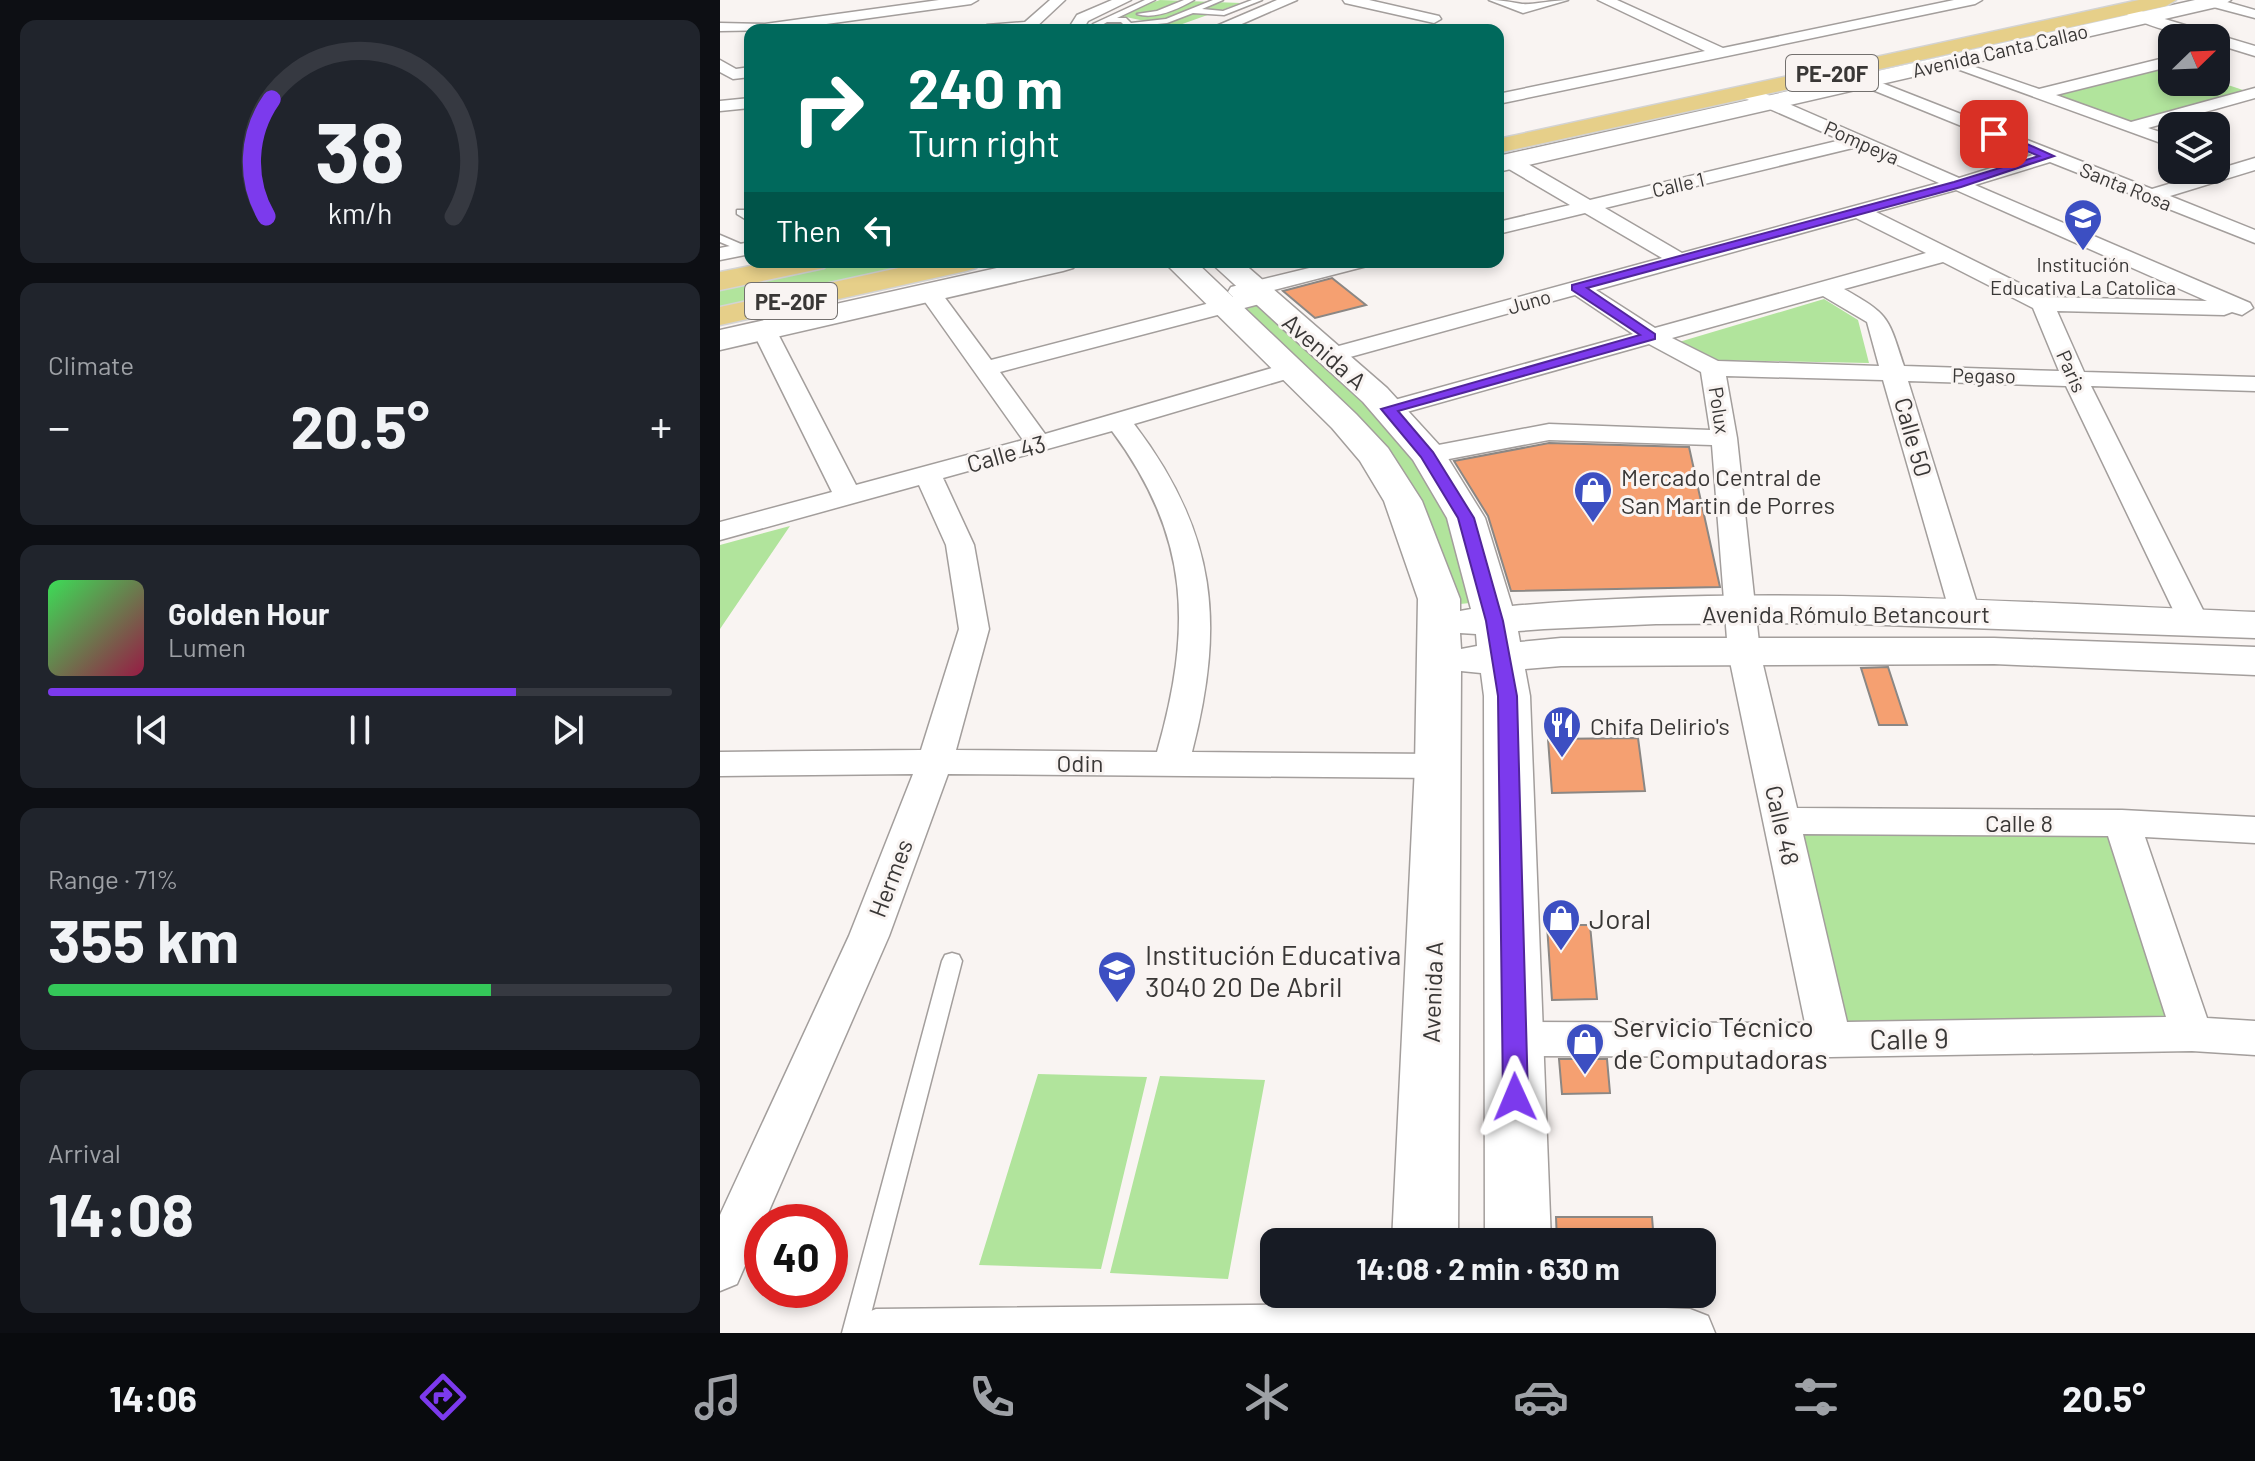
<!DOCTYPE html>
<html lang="en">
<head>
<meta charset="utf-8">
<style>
	body { margin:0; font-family:Barlow,sans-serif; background:#20242c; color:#f1f3f6; height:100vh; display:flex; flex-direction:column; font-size:30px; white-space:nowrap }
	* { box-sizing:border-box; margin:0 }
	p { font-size:26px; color:#9ea1a6 }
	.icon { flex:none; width:44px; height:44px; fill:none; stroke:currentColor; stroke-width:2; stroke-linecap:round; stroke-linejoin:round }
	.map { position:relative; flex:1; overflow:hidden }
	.side { display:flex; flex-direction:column; gap:20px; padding:20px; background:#0d0f14; width:720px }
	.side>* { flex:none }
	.hud { position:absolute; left:24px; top:24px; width:760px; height:244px; border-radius:16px; box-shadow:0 4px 12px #0003; background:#00695c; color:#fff; overflow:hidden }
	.needle { width:52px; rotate:67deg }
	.controls { position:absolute; left:1438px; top:24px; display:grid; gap:16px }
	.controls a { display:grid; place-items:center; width:72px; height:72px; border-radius:16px; background:#171b24; box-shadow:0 4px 12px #0003; font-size:40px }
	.speed { position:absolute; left:24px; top:1204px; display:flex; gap:16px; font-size:40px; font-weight:700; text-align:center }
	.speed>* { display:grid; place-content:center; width:104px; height:104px; border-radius:50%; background:#171b24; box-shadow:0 4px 12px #0003; line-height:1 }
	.speed .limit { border:12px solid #d22; background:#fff; color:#111 }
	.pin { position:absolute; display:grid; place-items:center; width:68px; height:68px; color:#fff; margin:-34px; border-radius:16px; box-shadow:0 4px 12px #0006 }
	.me { position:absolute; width:88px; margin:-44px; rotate:359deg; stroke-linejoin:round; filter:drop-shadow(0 0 6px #0008) }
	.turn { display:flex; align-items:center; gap:28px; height:168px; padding:0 32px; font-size:36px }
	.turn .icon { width:104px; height:104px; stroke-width:2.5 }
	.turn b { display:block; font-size:56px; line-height:68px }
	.then { display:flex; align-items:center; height:76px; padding:0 32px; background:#0003; gap:16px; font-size:30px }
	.big { font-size:60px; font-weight:700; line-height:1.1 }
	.side .widget { flex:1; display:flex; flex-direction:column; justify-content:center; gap:12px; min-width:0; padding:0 28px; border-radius:16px; background:#20242c }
	.side .dial { align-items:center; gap:0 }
	.dial svg { height:208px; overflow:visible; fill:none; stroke:#363941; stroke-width:7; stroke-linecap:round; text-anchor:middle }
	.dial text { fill:#f1f3f6; stroke:none }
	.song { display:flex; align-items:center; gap:24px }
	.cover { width:96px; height:96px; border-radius:12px; background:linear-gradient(135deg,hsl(130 70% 55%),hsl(340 70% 35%)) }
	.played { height:8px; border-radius:4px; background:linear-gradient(90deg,#7c3aed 75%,#363941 75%) }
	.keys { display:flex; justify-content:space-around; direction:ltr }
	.heat { display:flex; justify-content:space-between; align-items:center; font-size:44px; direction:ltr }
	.charge { height:12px; border-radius:6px; background:linear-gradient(90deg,#34c759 71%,#363941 0) }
	.trip { position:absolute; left:540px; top:1228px; width:456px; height:80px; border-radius:16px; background:#171b24; box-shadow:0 4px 12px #0003; font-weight:700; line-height:80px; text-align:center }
	.tab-bar { display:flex; height:128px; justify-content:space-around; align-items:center; background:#090b0e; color:#9ea1a6 }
	.tab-bar .icon { width:56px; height:56px }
	.tab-bar .on { color:#7c3aed }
	.tab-bar b { font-size:36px; color:#f1f3f6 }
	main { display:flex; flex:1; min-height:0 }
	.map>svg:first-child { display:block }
	.green { fill:#b1e49c }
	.building { fill:#f5a071; stroke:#8b8784; stroke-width:2 }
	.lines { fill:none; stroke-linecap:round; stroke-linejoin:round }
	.lane-casing { stroke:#a39e9c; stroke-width:3 }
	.street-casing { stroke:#a39e9c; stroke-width:3 }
	.secondary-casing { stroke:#a39e9c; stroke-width:3 }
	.primary-casing { stroke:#d3d3d3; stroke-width:3 }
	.lane { fill:#fff; fill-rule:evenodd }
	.street { fill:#fff; fill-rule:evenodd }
	.secondary { fill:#fff; fill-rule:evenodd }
	.primary { fill:#e6cf89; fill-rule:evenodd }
	.route { fill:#7c3aed; stroke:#51269a; stroke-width:2 }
	.labels { text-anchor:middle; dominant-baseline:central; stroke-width:6; stroke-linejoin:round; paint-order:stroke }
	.far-street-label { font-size:20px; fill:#393736; stroke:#f9f4f2 }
	.far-poi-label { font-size:20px; fill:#393736; stroke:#f9f4f2 }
	.shield { fill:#f9f4f2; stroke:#73706e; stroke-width:2 }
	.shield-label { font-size:22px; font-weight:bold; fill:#393736 }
	.street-label { font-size:24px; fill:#393736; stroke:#f9f4f2 }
	.poi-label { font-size:24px; fill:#393736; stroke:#f9f4f2; text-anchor:start }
	.near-poi-label { font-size:28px; fill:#393736; stroke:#f9f4f2; text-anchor:start }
	.near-street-label { font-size:28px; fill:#393736; stroke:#f9f4f2 }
</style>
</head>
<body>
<main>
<section class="side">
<div class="widget dial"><svg viewBox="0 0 100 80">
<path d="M14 69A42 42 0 1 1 86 69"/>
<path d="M14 69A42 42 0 0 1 16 24" stroke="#7c3aed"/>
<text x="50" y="56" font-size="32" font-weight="700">38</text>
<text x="50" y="72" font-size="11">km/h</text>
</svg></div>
<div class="widget"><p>Climate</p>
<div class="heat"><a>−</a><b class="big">20.5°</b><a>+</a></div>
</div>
<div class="widget">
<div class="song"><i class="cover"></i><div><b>Golden Hour</b><p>Lumen</p></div></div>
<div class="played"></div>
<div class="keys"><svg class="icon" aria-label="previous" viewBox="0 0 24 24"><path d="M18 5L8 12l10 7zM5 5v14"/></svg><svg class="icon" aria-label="pause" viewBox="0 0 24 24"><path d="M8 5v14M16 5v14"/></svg><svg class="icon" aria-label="next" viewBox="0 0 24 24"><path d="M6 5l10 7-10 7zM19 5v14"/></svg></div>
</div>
<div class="widget"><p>Range · 71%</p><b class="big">355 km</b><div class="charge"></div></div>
<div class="widget"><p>Arrival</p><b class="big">14:08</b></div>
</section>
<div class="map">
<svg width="1535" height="1333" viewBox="0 0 1535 1333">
	<rect width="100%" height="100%" fill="#f9f4f2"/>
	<path class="green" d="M440,0L521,3L454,27L396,15Z
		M1448,66L1452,67V82L1496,81L1532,93L1415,124L1332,94Z
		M125,262H206L0,308V289Z
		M1104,299L1138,320L1149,363L997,360L959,342Z
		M542,304L658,408L712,483L760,602L730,605L663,446L522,310Z
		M70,526L0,629V545Z
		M1083,833L1394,836L1458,1024L1128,1028Z
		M318,1074L427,1077L381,1269L259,1265Z
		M440,1076L545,1080L508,1279L390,1273Z"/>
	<path class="building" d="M612,278L646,305L595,318L563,291Z
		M829,443L969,447L1000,587L791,591L768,516L734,461Z
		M1168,667L1187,725H1159L1141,668Z
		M918,738L925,791L832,793L828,739Z
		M827,925H870L877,999L832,1000Z
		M839,1059H887L890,1093L842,1094Z
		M836,1217H932L934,1242H837Z"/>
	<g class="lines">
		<defs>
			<path id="lane" d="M425,0H435L397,18H406L411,23L446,19L493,0H503L482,9L503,11L532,0H542L504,15L473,13L447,23L379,30L373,24ZM387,22H401L403,24L382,25Z
				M464,0H474C458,9 435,20 417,14L437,11Z
				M17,210H25L30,214V222L17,214Z
				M0,235L28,247L29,249L24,252L0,242Z
				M232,953L239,955L242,961L146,1333H122L222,961L225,955Z"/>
			<path id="street" d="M219,0H258L251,4L63,30L0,31V23L45,24Z
				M330,0H345L313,30H259L267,25L305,22Z
				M392,0H411L368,21L365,26L368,30H352L350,26L357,15Z
				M557,0H577L508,30H487Z
				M623,0H649L719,16L721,19L714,23L625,3Z
				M769,0C781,0 790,2 802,4C812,5 835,0 848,0L803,13Z
				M878,0H897L1003,48L1234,0H1262L1255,4L778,104V94L985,51Z
				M1485,0H1500L1535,10V18L1486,5Z
				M1406,4L1428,14L1535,46V56L1496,44V38C1470,38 1418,26 1399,8Z
				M1452,56V66L1336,95L1411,122L1535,88V98L1428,128L1452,136V147L1218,62L1226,57L1232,59L1319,89Z
				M0,60L16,69L30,67V77L13,79L0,72Z
				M1144,76L1432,189L1535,158V170L1450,196L1535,230V243L1330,162L1255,185L1530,303L1533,308L1522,315L1512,312L1504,315L1337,311L1364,372L1535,377V391L1371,386L1489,622L1485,629L1474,631L1463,629L1459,622L1346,386L1188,381L1260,613L1256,619L1245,622L1234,619L1230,613L1163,380L1006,376L1017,438L1040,652L1077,808L1402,810L1535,817V843L1425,837L1487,1018L1535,1021V1055L1472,1051L1110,1057L794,1056L779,1051L773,1039L779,1027L794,1022L1085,1023L1008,652L992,445L829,440L708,463L699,461L695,455L699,449L708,447L829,424L990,430L981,372L929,344L669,417L660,414L656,409L660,404L913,334L855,295L612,362L604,360L600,355L604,350L942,258L865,213L778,234V222L850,205L782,165L780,161L782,157H796L870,200L1121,140L1020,96L1018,92L1020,88H1032L1239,178L1313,155L1138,84L1136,81ZM1137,147L1219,183L962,253L885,208ZM1236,190L1487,301L1327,297L1156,212ZM1136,218L1206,253L935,328L876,290ZM1223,262L1313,308L1339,371L1184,366C1168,317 1170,315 1124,289ZM1103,296L1147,322L1159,366L998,361L952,338ZM1083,834L1388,836L1446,1017L1127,1022Z
				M30,98V108L0,111V101Z
				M30,242V254L0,260V248Z
				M614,262H651L647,266L550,291L554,296L551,301L280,372L325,434L562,365H580L583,370L580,375L414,424C497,533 505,623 472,752L719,754L731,758L736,766L731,774L719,778L228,774L169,936L17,1284L0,1291V1215L129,936L193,774L0,776V752L201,750L239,629L226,545L199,485L0,540V522L112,492L32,330L36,325H52L56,330L136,485L303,440L198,292L201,287H217L271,360L513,297L508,292L511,287ZM392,431C471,537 472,629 437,752L236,750L269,629L254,545L223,478Z
				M799,1302L970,1309L988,1316L995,1333H131L138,1316L156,1309Z"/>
			<path id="secondary" d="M1475,0H1511L1501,6L778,172V156Z
				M304,262H358L353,268L343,271L0,350V330Z
				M444,262H476L636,414L668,448L702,501L740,599V611L751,609L727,518L693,460L643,402L490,262H522L667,388L721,447L765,518L792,606C1038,584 1289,602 1535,612V638L1107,623L936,624L824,629L798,631L800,642L841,638H1274L1535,647V675L1274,664L841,666L805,669L810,696L831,1242H765L764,696L761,673L741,671L738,1242H672L695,766L698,599L664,501L640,461L612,428ZM740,633L756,634L757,646L741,649Z
				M670,1294H738L736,1333H668Z
				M764,1294H832L833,1333H765Z"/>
			<path id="primary" d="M1419,0H1456L1446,6L778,153V139Z
				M50,262H109L104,268L0,290V272Z
				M206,262H261L256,268L246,271L0,325V307Z"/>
		</defs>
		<use href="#lane" class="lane-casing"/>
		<use href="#street" class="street-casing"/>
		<use href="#secondary" class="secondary-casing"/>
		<use href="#primary" class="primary-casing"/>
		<use href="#lane" class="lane"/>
		<use href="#street" class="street"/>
		<use href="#secondary" class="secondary"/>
		<use href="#primary" class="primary"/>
	</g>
	<path class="route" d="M1270,131H1278L1334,156L1241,187L867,288L935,334V339L678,411L713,452L754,518L783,621L797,696L808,1097L804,1104L795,1108L787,1104L783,1097L778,696L766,621L738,518L701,457L661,409L920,335L852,290V285L1234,182L1319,156L1270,136Z"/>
	<defs>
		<symbol id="school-pin" viewBox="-11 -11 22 30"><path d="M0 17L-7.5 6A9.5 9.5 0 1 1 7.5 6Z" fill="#3c4fc2" stroke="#f9f4f2"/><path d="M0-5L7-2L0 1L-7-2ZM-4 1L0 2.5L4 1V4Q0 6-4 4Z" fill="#fff"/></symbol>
		<symbol id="shop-pin" viewBox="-11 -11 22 30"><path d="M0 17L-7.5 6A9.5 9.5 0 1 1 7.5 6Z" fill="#3c4fc2" stroke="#f9f4f2"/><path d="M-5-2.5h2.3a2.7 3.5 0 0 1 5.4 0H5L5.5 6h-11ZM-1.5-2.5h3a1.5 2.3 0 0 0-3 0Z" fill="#fff"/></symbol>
		<symbol id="restaurant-pin" viewBox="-11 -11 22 30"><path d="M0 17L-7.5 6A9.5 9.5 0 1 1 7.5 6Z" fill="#3c4fc2" stroke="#f9f4f2"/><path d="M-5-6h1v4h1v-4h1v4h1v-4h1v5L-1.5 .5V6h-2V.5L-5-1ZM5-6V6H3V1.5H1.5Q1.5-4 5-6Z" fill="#fff"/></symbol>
	</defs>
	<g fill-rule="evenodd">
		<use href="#school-pin" x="1341" y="196" width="44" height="60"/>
		<use href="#shop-pin" x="851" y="468" width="44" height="60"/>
		<use href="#restaurant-pin" x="820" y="703" width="44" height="60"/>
		<use href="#shop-pin" x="819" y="896" width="44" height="60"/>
		<use href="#school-pin" x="375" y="948" width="44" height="60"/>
		<use href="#shop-pin" x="843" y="1020" width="44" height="60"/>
	</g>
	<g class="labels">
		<g class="far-street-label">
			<text transform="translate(1280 50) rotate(-13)">Avenida Canta Callao</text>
			<text transform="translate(1142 142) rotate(24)">Pompeya</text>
			<text transform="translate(958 184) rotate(-13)">Calle 1</text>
			<text transform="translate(1406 186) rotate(22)">Santa Rosa</text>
			<text transform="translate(809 301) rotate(-16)">Juno</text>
			<text transform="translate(1352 371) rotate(66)">Paris</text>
			<text transform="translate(1264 375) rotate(1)">Pegaso</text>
			<text transform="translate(1000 410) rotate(81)">Polux</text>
		</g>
		<g class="far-poi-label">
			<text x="1363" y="264">Institución<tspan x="1363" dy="23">Educativa La Catolica</tspan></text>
		</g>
		<g class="shield">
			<rect x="1066" y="55" width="92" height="36" rx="6"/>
			<rect x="25" y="283" width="92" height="36" rx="6"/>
		</g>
		<g class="shield-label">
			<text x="1112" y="73">PE-20F</text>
			<text x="71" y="301">PE-20F</text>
		</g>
		<g class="street-label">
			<text transform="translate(605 351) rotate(41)">Avenida A</text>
			<text transform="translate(1194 437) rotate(74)">Calle 50</text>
			<text transform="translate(286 453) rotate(-16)">Calle 43</text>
			<text x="1126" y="613">Avenida Rómulo Betancourt</text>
			<text x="360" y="762">Odin</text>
			<text x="1299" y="822">Calle 8</text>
			<text transform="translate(1063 825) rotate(77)">Calle 48</text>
			<text transform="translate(170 878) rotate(-69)">Hermes</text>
			<text transform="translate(712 992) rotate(-88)">Avenida A</text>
		</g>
		<g class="poi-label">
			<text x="901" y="476">Mercado Central de<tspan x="901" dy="28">San Martin de Porres</tspan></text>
			<text x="870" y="725">Chifa Delirio's</text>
		</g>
		<g class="near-poi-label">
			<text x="869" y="918">Joral</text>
			<text x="425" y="954">Institución Educativa<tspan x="425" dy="32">3040 20 De Abril</tspan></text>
			<text x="893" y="1026">Servicio Técnico<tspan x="893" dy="32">de Computadoras</tspan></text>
		</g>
		<g class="near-street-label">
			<text transform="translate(1189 1038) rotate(-1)">Calle 9</text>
		</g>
	</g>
</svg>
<div class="controls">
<a><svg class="needle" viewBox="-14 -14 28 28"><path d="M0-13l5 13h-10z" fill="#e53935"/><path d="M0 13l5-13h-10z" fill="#9ea1a6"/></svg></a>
<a><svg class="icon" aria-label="layers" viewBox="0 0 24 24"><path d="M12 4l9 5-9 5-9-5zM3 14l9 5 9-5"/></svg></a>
</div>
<div class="speed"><div class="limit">40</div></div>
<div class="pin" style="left:1274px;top:134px;background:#d93025"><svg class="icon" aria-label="arrive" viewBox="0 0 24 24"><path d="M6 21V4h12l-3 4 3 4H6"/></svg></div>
<svg class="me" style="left:795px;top:1097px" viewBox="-20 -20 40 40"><path d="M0-17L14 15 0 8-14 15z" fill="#7c3aed" stroke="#fff" stroke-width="4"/></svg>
<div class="trip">14:08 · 2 min · 630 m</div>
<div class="hud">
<div class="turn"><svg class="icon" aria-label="right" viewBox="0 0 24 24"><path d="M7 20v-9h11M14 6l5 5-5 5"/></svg><div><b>240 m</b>Turn right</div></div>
<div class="then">Then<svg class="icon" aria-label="left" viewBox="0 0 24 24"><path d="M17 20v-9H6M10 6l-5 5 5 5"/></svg></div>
</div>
</div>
</main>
<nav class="tab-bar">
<b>14:06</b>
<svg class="icon on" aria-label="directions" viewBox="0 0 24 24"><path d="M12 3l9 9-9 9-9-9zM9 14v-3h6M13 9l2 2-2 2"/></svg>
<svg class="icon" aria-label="music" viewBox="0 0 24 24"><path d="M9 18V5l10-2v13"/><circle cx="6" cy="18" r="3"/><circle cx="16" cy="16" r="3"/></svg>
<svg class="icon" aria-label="phone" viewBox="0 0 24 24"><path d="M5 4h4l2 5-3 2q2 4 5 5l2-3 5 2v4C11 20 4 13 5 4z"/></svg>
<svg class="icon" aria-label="climate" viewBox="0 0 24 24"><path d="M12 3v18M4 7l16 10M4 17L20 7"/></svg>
<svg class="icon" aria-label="car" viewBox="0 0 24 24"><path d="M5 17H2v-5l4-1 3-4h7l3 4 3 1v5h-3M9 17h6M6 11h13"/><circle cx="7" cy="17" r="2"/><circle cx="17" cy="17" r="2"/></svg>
<svg class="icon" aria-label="filters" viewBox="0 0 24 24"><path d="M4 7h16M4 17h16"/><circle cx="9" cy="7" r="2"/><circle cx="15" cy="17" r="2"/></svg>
<b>20.5°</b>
</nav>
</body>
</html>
